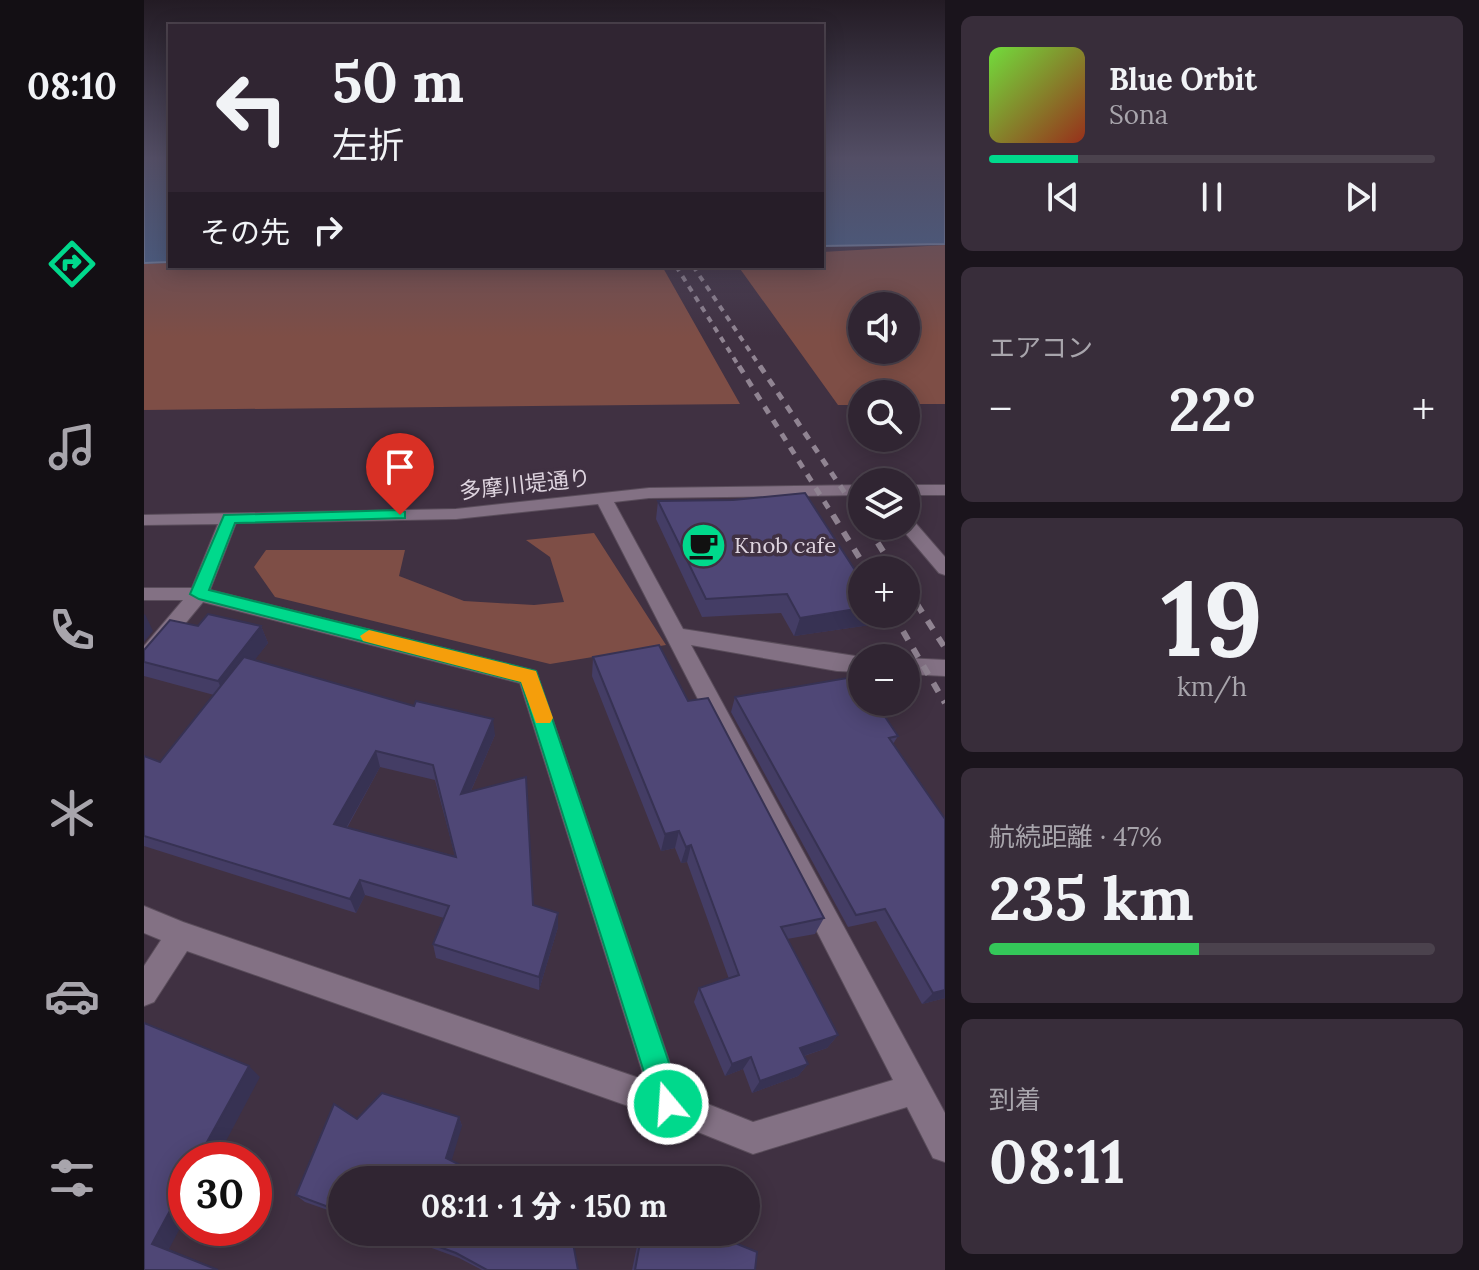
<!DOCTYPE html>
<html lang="ja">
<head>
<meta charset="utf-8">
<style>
	body { margin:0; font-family:Lora,"Noto Sans JP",serif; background:#382d3a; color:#f1f3f6; height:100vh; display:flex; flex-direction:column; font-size:30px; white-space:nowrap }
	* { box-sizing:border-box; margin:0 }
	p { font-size:26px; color:#a8a5ac }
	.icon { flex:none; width:44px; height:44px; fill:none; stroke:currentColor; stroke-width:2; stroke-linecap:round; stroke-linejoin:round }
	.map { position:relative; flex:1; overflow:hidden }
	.panel { display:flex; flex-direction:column; gap:16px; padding:16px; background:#1a141c; width:534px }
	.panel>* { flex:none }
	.guide { position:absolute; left:24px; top:24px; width:656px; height:244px; border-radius:0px; box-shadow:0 4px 20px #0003,0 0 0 2px #4b424d; background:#302532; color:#f1f3f6; overflow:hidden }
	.buttons { position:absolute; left:704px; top:292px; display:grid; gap:16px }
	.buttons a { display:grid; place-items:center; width:72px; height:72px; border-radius:50%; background:#302532; box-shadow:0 4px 20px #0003,0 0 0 2px #4b424d; font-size:40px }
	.speed { position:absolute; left:24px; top:1142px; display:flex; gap:16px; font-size:40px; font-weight:700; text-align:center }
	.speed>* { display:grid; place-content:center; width:104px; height:104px; border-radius:50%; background:#302532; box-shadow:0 4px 20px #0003,0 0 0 2px #4b424d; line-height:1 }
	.speed .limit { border:12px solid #d22; background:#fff; color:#111 }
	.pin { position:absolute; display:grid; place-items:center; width:68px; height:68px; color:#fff; margin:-82px -34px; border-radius:50% 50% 50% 0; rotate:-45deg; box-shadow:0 0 8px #0007 }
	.pin .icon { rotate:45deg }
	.me { position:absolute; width:88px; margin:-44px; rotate:342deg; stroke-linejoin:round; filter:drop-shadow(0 0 6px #0008) }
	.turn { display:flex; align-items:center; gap:28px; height:168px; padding:0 32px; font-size:36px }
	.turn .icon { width:104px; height:104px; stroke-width:2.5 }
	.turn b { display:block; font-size:56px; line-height:68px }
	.then { display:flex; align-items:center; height:76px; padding:0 32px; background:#0003; gap:16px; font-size:30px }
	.big { font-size:60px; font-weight:800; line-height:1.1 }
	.panel .widget { flex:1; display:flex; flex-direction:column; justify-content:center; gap:12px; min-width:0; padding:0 28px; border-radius:12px; background:#382d3a }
	.panel .dial { align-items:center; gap:0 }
	.dial b { font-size:104px; line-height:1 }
	.song { display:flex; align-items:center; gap:24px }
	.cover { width:96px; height:96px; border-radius:12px; background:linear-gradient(135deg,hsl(100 70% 55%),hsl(10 70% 35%)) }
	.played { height:8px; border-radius:4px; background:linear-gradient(90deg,#00d98c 20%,#4b424d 20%) }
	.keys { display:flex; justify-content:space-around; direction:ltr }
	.heat { display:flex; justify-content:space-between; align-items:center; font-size:44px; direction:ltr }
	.charge { height:12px; border-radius:6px; background:linear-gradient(90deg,#34c759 47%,#4b424d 0) }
	.trip { position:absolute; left:184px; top:1166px; width:432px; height:80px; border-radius:40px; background:#302532; box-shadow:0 4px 20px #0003,0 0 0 2px #4b424d; font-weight:800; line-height:80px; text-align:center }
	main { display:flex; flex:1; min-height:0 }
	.tab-bar { display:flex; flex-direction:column; width:144px; justify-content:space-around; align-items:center; background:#130f14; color:#a8a5ac }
	.tab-bar .icon { width:56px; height:56px }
	.tab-bar .current { color:#00d98c }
	.tab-bar b { font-size:36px; color:#f1f3f6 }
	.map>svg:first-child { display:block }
	.green { fill:#7e4e46; fill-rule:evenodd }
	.water { fill:#45618b; stroke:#7384a4; stroke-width:2 }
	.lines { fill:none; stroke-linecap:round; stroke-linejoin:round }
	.minor-casing { stroke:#5a4d5b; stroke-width:2 }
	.minor { fill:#837184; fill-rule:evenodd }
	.rail-far2 { stroke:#908492; stroke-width:4; stroke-dasharray:6 6; stroke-linecap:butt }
	.rail-far1 { stroke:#908492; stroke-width:5; stroke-dasharray:8 8; stroke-linecap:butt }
	.rail { stroke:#908492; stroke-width:6; stroke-dasharray:10 10; stroke-linecap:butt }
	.wall { fill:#443d65; fill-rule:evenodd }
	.shaded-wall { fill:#373253 }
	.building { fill:#4f4776; stroke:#373253; stroke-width:2; fill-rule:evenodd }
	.route { fill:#00d98c; stroke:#008d5b; stroke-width:2 }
	.slow { fill:#f59e0b }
	.labels { text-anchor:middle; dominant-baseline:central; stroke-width:7; stroke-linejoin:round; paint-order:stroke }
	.street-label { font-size:22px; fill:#ded4df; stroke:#403142 }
	.poi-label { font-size:22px; fill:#ded4df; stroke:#403142; text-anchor:start }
</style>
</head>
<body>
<main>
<nav class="tab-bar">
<b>08:10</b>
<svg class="icon current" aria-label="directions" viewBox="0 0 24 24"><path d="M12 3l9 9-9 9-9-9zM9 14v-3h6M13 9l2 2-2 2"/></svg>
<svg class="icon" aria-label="music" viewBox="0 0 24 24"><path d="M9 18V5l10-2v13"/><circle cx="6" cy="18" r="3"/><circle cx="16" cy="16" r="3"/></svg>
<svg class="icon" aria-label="phone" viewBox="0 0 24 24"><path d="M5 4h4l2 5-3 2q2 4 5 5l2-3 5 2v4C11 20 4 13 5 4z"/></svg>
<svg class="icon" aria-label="climate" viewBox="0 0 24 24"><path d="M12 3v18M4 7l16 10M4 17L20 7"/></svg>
<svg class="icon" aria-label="car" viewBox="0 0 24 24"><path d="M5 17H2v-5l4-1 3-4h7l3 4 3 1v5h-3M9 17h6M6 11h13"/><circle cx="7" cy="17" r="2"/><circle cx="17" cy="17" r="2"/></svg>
<svg class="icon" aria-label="filters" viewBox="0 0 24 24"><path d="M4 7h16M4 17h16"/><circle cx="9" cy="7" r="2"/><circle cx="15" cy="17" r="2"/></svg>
</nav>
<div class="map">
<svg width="801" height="1270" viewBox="0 0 801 1270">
	<rect width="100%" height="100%" fill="#403142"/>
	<path class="green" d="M801,245V404H762V394H718V405H694L594,266H678V252ZM718,306H762V350H718Z
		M26,263V266H518L596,404L0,410V264Z
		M450,533L522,645L406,664L131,597L110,567L122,550H261L255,576L320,601L390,605L420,602L406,557L382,540Z"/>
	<path class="water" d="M0,159H26V262L0,263Z
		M678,159H801V244L678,246Z"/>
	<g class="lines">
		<defs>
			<path id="minor" d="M718,485V495L505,498L470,502L539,629L724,658H718V672L693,671L547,645L801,1113V1162L789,1158L763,1107L609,1154L524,1120L43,951L10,1002L0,1006V966L17,940L0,933V906L39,922L501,1080L376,683L59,602L7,665L0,668V646L39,600H0V588H48L74,524L0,525V515L312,509L505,488ZM454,504L749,1080L609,1122L536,1093L392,671L66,590L92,523L312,519Z
				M762,485H801V495H762Z
				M762,518L768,519L801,557V575L795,573L756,527L762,526Z
				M762,658L801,660V676L762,674Z"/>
		</defs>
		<use href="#minor" class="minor-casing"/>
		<use href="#minor" class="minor"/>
		<path class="rail-far2" d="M532,266L596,368
			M549,266L617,368"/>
		<path class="rail-far1" d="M595,366L690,517
			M616,366L717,517"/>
		<path class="rail" d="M689,515L723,570
			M716,515L718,519
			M723,526L751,570
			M762,587L801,648
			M749,614L801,703"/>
	</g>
	<path class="wall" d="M514,501L726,625L650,636L637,613L558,617L512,519Z
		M117,626L124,643L110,660L351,735L327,791L389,905L414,913V927L395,990L292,958L289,944L300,918L221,895L212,913L0,846V756L16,762L70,695L0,676V650ZM236,767L291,780L311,856L203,828Z
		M449,657L544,701L680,918L671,934L643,939L694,1035L683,1048L660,1056L664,1064L654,1076L608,1093L599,1069L581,1076L550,1002L555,988L585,979L543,862L537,863L531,848L517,851L448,676Z
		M591,697L754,736L749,744L801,998L778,1004L732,921L704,927L587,712Z
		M315,1117L318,1126L198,1180V1215L161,1202L152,1195L213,1119Z
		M244,1232H427L434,1270H338L315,1258Z
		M496,1232H564L611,1270H488Z"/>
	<path class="shaded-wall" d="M718,608V614H731L726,625L650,636L656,618Z
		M1,614L9,631L0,642V615Z
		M117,626L124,643L81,698L74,681Z
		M349,719L351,735L319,809L317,794Z
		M232,751L236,767L196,839L190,824Z
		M535,831L531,848L517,851L521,834Z
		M547,845L543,862L537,863L542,847Z
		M216,880L221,895L212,913L206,899Z
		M414,913V927L395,990V977Z
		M801,990V998L778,1004L789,993Z
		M694,1035L683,1048L647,1060L656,1048Z
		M607,1057L599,1069L581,1076L588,1064Z
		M664,1064L654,1076L608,1093L616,1081Z
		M105,1066L116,1077L72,1160H53Z
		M315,1117L318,1126L306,1166L302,1158Z
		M42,1181V1217L25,1249L76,1270L8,1244Z"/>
	<path class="building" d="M661,493L718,581V608L656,618L643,594L562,599L514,501L589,500Z
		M64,614L117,626L74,681L0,662V650L26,620L54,626Z
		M515,645L544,701L564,698L680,918L637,927L694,1035L656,1048L664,1064L616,1081L607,1057L588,1064L555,988L595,975L547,845L542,847L535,831L521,834L449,657Z
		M100,657L270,706L272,701L349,719L317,794L382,777L389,905L414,913L395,977L289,944L305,906L216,880L206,899L0,836V756L16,762ZM232,751L289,765L312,857L190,824Z
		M715,676L718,681V702H731L754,736L745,738L801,819V990L789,993L741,909L712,915L591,697Z
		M0,1023L105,1066L53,1160H42V1181L8,1244L74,1270H0Z
		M238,1093L315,1117L302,1158L346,1180H198V1212L152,1195L190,1104L213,1119Z
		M254,1232H427L434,1270H343L312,1253Z
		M498,1232H564L613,1252L611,1270H491Z"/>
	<linearGradient id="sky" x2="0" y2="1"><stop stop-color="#231b24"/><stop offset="0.47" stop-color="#534e65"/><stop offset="1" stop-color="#534e65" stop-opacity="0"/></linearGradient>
	<rect width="801" height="337" fill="url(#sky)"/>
	<path class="route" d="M256,510L261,512V518L91,523L65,590L392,671L539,1104L535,1114L524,1119L514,1114L510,1104L377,682L55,599L46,594L80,515Z"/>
	<path class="slow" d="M225,630L392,671L409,718L406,723H392L377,682L219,641L216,636Z"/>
	<defs>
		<symbol id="cafe-disc" viewBox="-11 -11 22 22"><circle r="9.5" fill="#00d98c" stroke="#403142"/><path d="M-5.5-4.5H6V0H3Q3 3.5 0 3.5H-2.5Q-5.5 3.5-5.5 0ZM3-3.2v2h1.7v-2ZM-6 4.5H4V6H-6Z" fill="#111"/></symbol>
	</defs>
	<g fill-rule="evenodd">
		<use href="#cafe-disc" x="534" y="520" width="51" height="51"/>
	</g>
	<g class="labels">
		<g class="street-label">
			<text transform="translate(381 484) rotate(-6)">多摩川堤通り</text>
		</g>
		<g class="poi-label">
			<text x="590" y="545">Knob cafe</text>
		</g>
	</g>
</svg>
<div class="buttons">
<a><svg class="icon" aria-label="sound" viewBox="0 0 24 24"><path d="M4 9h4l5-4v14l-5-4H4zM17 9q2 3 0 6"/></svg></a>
<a><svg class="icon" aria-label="search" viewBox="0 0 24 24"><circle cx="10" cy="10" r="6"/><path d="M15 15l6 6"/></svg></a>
<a><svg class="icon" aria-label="layers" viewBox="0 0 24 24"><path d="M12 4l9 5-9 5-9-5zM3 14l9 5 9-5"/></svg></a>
<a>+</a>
<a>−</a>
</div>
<div class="speed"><div class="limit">30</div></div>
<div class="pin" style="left:256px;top:515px;background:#d93025"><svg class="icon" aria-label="arrive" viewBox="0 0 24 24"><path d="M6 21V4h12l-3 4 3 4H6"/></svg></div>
<svg class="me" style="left:524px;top:1104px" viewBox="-20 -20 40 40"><circle r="17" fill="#00d98c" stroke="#fff" stroke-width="3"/><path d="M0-11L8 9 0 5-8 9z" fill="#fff"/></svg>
<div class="trip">08:11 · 1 分 · 150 m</div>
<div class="guide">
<div class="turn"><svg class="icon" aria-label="left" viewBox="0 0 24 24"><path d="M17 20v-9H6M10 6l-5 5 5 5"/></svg><div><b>50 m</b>左折</div></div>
<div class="then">その先<svg class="icon" aria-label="right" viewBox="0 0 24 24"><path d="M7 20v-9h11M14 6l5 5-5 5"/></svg></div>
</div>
</div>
<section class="panel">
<div class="widget">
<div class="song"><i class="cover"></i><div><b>Blue Orbit</b><p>Sona</p></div></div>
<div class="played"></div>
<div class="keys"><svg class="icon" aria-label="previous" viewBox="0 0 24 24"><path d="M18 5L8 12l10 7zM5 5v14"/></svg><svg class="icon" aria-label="pause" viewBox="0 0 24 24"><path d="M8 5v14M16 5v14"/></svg><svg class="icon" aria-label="next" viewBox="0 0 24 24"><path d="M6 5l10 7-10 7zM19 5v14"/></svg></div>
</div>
<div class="widget"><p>エアコン</p>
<div class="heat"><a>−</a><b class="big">22°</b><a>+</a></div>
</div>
<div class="widget dial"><b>19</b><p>km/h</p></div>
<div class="widget"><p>航続距離 · 47%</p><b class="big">235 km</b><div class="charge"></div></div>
<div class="widget"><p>到着</p><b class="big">08:11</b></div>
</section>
</main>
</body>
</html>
